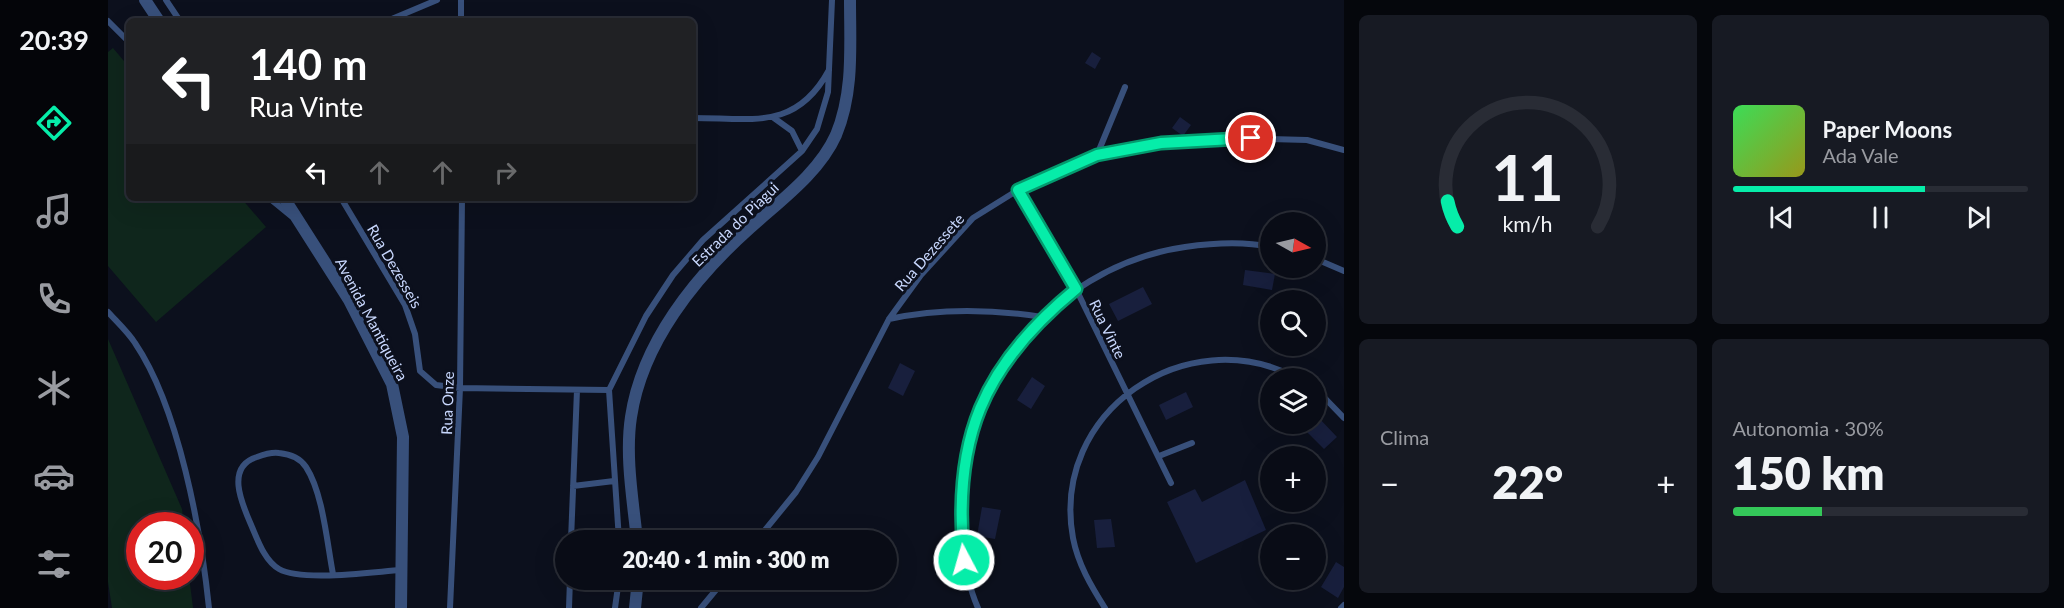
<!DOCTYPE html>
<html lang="pt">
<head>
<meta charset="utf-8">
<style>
	body { margin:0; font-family:Lato,sans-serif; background:#171a23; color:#f1f3f6; height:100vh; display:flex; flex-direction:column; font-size:22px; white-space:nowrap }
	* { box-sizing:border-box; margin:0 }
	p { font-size:20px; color:#999ba1 }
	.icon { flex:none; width:33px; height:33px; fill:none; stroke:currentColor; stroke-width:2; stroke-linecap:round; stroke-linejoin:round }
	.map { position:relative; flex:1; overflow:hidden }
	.sheet { display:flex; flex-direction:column; gap:15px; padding:15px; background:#05070c; width:720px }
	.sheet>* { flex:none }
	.hud { position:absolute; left:18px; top:18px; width:570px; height:183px; border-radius:9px; box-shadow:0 6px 24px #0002,0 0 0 2px #292c35; background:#202124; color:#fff; overflow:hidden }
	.needle { width:39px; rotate:98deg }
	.buttons { position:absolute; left:1152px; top:212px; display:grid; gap:12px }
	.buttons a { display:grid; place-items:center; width:66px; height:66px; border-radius:50%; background:#090c16; box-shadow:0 6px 24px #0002,0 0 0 2px #292c35; font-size:30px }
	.speed { position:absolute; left:18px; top:512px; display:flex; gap:12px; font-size:30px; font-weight:700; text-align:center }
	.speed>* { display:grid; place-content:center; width:78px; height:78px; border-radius:50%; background:#090c16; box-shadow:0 6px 24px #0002,0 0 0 2px #292c35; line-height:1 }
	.speed .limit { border:9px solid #d22; background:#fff; color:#111 }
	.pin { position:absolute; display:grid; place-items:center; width:51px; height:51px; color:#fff; margin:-26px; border:3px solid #fff; border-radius:50%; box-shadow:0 2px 6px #0007 }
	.me { position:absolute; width:66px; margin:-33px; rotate:354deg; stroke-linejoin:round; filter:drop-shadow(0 0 4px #0008) }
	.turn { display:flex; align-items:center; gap:21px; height:126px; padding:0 24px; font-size:27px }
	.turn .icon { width:78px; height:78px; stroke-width:2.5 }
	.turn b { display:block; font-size:42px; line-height:51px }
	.lanes { display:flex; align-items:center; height:57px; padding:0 24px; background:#0003; justify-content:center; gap:30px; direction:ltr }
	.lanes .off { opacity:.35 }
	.big { font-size:45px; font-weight:800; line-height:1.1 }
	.sheet .card { flex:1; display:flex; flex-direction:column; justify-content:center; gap:9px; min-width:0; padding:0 21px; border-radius:9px; background:#171a23 }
	.sheet .dial { align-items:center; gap:0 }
	.dial svg { height:156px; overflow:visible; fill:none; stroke:#292c35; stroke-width:7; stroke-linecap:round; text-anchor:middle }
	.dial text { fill:#f1f3f6; stroke:none }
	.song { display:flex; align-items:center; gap:18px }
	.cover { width:72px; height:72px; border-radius:9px; background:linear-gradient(135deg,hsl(130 70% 55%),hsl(60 70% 35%)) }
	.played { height:6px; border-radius:3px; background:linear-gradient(90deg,#06eda9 65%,#292c35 65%) }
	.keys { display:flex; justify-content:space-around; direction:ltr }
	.heat { display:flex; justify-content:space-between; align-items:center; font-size:33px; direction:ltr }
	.charge { height:9px; border-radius:4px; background:linear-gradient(90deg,#34c759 30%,#292c35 0) }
	.sheet .tiles { flex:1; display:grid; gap:15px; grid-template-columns:repeat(2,1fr) }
	.trip { position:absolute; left:447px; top:530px; width:342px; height:60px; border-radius:30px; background:#090c16; box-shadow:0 6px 24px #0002,0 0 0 2px #292c35; font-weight:800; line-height:60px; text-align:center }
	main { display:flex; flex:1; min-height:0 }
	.tabs { display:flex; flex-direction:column; width:108px; justify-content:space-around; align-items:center; background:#040509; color:#999ba1 }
	.tabs .icon { width:42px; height:42px }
	.tabs .selected { color:#06eda9 }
	.tabs b { font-size:27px; color:#f1f3f6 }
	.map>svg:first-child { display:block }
	.green { fill:#0f261c }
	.building { fill:#181f3d }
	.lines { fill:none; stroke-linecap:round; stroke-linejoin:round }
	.service { stroke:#38507b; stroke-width:6 }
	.minor { stroke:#38507b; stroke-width:12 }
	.tertiary { stroke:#38507b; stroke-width:12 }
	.route-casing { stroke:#049a6e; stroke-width:15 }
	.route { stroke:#06eda9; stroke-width:10 }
	.labels { text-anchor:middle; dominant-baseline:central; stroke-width:6; stroke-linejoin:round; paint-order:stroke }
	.street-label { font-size:15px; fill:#c9d8fe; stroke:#0c101d }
</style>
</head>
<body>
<main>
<nav class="tabs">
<b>20:39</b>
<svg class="icon selected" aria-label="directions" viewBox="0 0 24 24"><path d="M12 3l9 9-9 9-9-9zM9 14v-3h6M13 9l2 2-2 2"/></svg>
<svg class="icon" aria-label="music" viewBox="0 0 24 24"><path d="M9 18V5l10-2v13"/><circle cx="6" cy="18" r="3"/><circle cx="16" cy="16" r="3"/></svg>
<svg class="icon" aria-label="phone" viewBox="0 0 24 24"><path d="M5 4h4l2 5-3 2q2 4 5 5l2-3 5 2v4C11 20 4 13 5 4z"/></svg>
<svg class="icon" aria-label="climate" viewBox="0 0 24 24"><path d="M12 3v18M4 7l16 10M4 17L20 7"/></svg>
<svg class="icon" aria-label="car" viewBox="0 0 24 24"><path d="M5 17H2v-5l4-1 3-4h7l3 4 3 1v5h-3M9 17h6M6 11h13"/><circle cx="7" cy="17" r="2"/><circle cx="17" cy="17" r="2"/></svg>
<svg class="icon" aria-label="filters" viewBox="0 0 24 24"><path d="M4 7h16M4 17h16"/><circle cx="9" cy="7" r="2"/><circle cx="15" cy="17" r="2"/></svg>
</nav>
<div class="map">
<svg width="1236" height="608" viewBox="0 0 1236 608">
	<rect width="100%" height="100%" fill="#0c101d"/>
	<path class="green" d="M5,48L21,67V198H133L158,227L48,322L0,266V52Z
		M0,339L74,509L76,525H32V576H81L85,608H4L0,582Z"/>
	<path class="building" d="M984,52L993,58L987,69L977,63Z
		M1072,117L1083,125L1075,136L1064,128Z
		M1137,270L1167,274L1164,290L1135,285Z
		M1035,287L1044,304L1010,321L1001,304Z
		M792,363L807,371L795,396L780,388Z
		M924,377L937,386L923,409L909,400Z
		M1078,392L1085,407L1058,420L1051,405Z
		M1209,416L1229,437L1216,449L1196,429L1203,423H1208Z
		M1137,480L1158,530L1088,563L1059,502L1087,489L1094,502Z
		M874,507L893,510L887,539L869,536Z
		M1003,519L1007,547L989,548L986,520Z
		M1228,562L1236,567V587L1230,598L1213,587Z"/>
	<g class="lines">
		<path class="service" d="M58,0L72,21
			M353,0V21
			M0,21L21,42
			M279,21L329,0
			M585,118C644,118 688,131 721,70
			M666,118L684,131L694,151
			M989,155L1017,87
			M910,190L968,289L1063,483
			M161,198L183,216
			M233,198L297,305L307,334L312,371L328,385L352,388L501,390
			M1208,259L1236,271
			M0,312C9,322 20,332 27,343C71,408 93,531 101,608
			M781,319C831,308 883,309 934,317
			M1208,389L1236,418
			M1051,456L1084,443
			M465,486L506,481
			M463,540L469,390
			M511,540L501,390L538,316L565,275L595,240L694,151L709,129L720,92L724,0
			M649,540L688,492L710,457L781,319L813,275L865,218L910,190L989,155L1053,143L1124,138L1199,140L1236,150
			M225,574C219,543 215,493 198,467C192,458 182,454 171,453C164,452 157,454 149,457C116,467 135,506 144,527C150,541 157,561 171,569C194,582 264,572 293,570
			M342,608L352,388L354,198
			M461,608L462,579
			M507,608L511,579
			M593,608L617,579
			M870,608C860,586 856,561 853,537C840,399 938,267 1077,247C1105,243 1135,241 1162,247
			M997,608C983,586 970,564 965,538C942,412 1078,319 1189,378
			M1233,608L1236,605"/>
		<path class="minor" d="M529,540C525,501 517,456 523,417C534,343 587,277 642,228C672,201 711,173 728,135C746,92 742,46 742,0
			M527,608L530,579"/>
		<path class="tertiary" d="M37,0L51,21
			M176,198L241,300L284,384L295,437L293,608"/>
	</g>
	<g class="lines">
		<defs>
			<path id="route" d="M856,560C844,440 874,366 968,289L910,190L989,155L1053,143L1143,138"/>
		</defs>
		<use href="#route" class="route-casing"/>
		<use href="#route" class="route"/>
	</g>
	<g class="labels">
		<g class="street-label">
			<text transform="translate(627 224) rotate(-44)">Estrada do Piagui</text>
			<text transform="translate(821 252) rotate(-49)">Rua Dezessete</text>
			<text transform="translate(287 266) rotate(60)">Rua Dezesseis</text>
			<text transform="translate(264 319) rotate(62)">Avenida Mantiqueira</text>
			<text transform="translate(1000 329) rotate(64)">Rua Vinte</text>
			<text transform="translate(339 403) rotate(-88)">Rua Onze</text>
		</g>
	</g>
</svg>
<div class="buttons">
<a><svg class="needle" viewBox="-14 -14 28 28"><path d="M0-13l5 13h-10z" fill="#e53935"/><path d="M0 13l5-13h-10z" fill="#999ba1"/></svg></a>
<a><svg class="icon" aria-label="search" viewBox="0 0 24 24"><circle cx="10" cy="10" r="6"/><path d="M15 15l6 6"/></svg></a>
<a><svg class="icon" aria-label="layers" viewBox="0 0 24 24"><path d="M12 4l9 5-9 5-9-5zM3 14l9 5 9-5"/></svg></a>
<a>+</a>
<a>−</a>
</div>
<div class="speed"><div class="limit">20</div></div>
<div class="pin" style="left:1143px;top:138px;background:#d93025"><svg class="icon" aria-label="arrive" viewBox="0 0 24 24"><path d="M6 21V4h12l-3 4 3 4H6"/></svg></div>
<svg class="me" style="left:856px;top:560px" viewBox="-20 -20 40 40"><circle r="17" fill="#06eda9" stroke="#fff" stroke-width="3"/><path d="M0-11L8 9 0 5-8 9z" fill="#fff"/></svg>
<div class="trip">20:40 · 1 min · 300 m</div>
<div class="hud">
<div class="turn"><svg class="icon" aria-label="left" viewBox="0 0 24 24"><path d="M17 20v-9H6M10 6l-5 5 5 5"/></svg><div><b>140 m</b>Rua Vinte</div></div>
<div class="lanes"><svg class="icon" aria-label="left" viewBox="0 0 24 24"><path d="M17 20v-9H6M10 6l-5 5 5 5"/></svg><svg class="icon off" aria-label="ahead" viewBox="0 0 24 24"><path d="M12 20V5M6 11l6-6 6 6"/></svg><svg class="icon off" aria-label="ahead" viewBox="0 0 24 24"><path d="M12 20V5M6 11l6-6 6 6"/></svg><svg class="icon off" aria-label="right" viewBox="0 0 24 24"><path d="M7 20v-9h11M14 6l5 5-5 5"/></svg></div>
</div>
</div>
<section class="sheet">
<div class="tiles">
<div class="card dial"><svg viewBox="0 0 100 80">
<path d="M14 69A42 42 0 1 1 86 69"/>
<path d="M14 69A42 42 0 0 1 9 56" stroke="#06eda9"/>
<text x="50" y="56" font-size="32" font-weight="700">11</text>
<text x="50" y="72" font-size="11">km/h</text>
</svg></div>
<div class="card">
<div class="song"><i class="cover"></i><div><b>Paper Moons</b><p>Ada Vale</p></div></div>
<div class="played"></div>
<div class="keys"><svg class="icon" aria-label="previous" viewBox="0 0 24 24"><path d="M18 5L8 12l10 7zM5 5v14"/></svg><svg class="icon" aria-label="pause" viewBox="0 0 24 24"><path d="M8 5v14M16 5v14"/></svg><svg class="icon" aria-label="next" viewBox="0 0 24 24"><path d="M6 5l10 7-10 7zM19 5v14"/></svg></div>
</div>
<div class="card"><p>Clima</p>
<div class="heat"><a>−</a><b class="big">22°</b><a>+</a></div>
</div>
<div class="card"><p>Autonomia · 30%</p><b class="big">150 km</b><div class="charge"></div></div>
</div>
</section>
</main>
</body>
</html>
